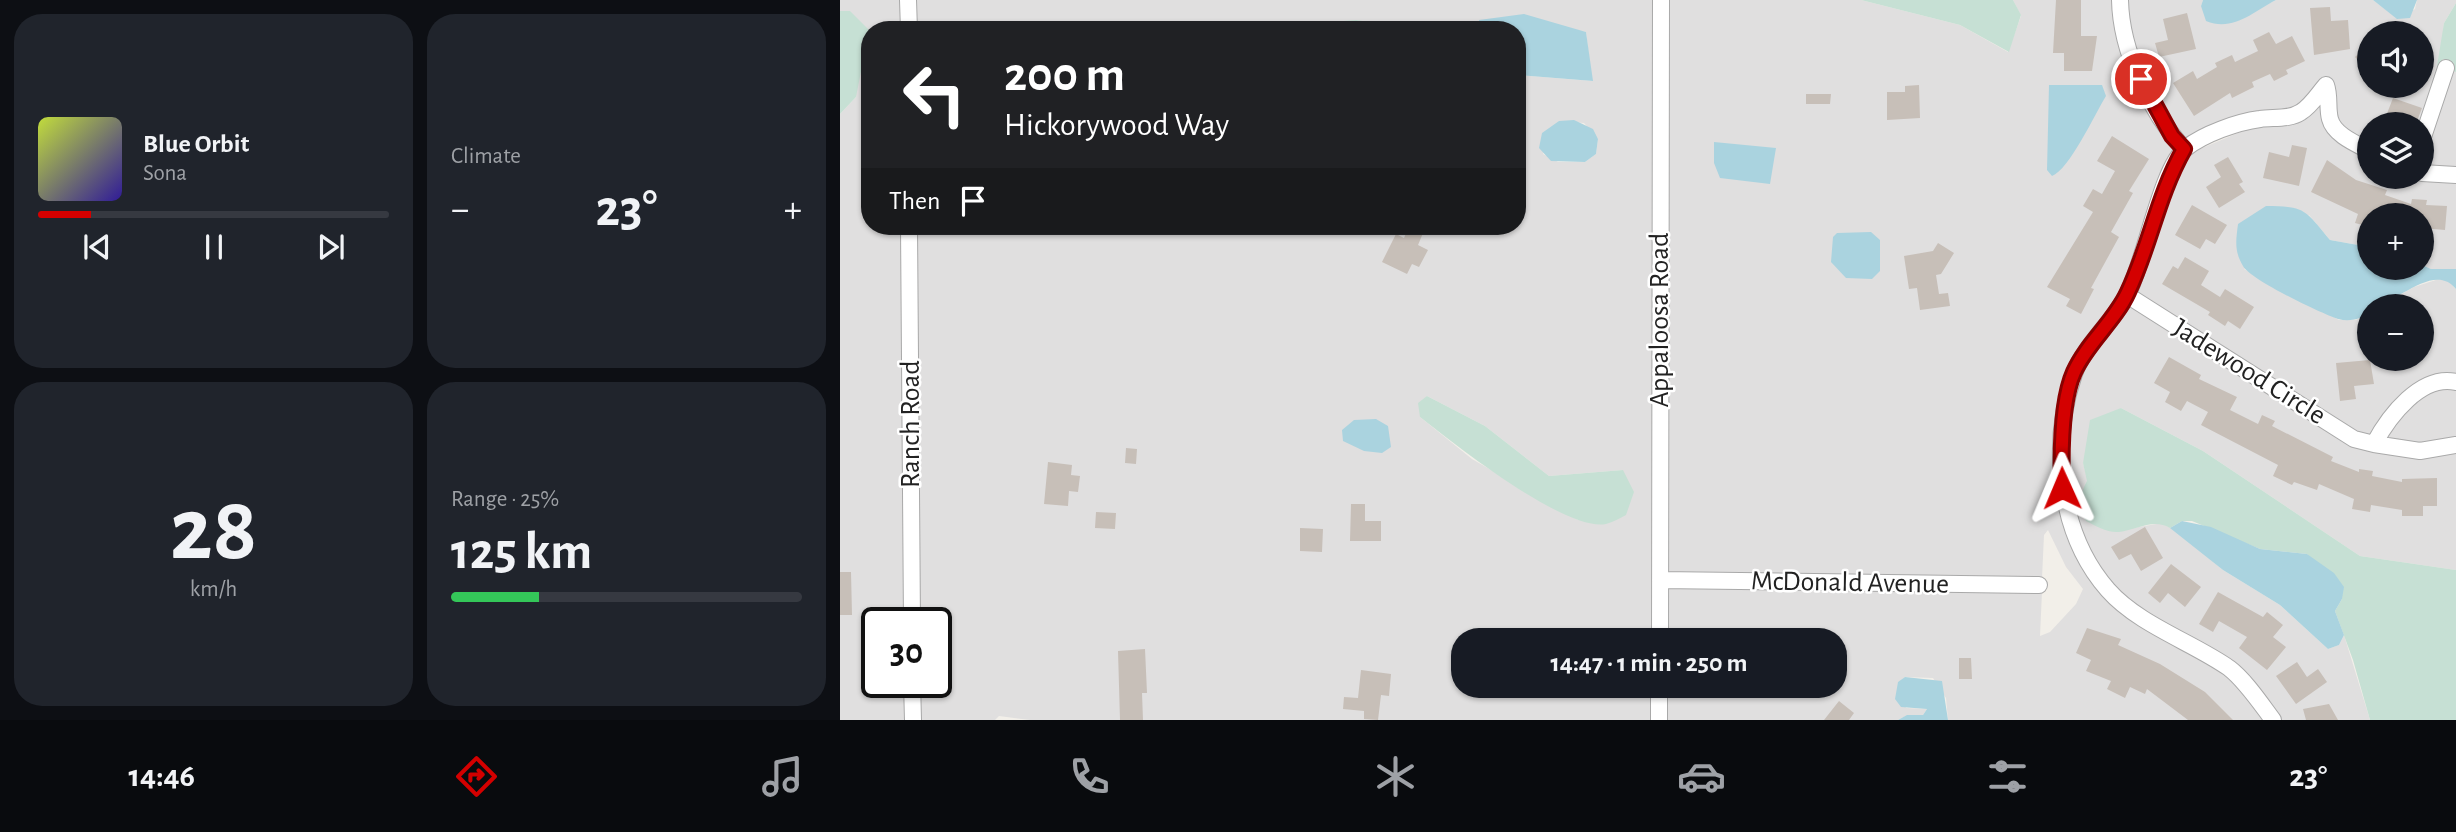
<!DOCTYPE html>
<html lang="en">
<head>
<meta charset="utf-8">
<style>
	body { margin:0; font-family:"Alegreya Sans",sans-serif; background:#20242c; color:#f1f3f6; height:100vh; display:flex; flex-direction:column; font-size:26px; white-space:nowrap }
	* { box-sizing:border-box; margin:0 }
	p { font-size:23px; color:#9ea1a6 }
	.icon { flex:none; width:38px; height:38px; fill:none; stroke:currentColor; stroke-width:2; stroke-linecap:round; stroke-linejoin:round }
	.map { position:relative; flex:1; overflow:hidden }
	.details { display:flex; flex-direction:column; gap:14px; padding:14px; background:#0d0f14; width:840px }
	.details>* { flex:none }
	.guide { position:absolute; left:21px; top:21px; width:665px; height:214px; border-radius:28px; box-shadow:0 2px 5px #0004; background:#202124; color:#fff; overflow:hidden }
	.controls { position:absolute; left:1517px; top:21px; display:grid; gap:14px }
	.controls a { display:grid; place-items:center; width:77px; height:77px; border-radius:50%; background:#171b24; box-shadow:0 2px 5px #0004; font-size:35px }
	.speed { position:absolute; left:21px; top:607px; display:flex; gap:14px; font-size:35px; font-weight:700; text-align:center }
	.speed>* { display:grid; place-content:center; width:91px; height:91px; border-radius:50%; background:#171b24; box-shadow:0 2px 5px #0004; line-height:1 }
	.speed .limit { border:4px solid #111; border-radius:10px; background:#fff; color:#111 }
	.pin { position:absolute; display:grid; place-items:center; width:60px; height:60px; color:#fff; margin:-30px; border:4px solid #fff; border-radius:50%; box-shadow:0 2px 7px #0007 }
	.me { position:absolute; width:77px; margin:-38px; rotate:359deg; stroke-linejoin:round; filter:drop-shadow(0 0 5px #0008) }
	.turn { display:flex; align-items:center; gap:24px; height:147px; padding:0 28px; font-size:32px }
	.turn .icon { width:91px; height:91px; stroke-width:2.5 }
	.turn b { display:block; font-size:49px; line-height:60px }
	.then { display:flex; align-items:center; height:66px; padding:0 28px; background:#0003; gap:14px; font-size:26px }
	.big { font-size:52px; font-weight:700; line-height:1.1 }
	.details .tile { flex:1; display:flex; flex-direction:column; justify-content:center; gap:10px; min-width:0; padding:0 24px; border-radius:28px; background:#20242c }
	.details .dial { align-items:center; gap:0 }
	.dial b { font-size:91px; line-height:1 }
	.song { display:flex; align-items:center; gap:21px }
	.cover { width:84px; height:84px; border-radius:10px; background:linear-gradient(135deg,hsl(70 70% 55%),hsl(250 70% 35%)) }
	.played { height:7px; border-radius:4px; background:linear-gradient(90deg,#d40000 15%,#363941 15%) }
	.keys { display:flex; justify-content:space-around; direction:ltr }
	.heat { display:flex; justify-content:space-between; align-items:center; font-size:38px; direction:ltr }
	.charge { height:10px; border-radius:5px; background:linear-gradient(90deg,#34c759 25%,#363941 0) }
	.details .tiles { flex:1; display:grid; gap:14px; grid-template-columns:repeat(2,1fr) }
	.trip { position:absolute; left:611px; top:628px; width:396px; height:70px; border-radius:28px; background:#171b24; box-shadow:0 2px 5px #0004; font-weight:700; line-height:70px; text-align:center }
	.menu { display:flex; height:112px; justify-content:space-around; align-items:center; background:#090b0e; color:#9ea1a6 }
	.menu .icon { width:49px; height:49px }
	.menu .on { color:#d40000 }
	.menu b { font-size:32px; color:#f1f3f6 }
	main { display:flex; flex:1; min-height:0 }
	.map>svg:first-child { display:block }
	.residential { fill:#e0dfdf; fill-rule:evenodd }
	.wetland { fill:#c6e0d4 }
	.water { fill:#aad3df }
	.building { fill:#c7bfb8 }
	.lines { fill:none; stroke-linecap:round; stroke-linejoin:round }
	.minor-casing { stroke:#a9a9a9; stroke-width:18 }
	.minor { stroke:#fff; stroke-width:16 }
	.route-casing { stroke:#8a0000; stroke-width:18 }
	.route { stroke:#d40000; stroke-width:12 }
	.labels { text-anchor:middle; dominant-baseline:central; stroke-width:5; stroke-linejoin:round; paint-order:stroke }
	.street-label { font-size:28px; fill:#222; stroke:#fff }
</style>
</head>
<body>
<main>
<section class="details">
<div class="tiles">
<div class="tile">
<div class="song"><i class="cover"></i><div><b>Blue Orbit</b><p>Sona</p></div></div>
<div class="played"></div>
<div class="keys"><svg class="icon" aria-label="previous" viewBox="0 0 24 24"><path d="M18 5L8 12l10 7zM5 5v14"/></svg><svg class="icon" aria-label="pause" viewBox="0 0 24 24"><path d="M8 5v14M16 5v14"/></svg><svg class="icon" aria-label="next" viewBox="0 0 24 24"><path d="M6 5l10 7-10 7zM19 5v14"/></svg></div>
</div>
<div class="tile"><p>Climate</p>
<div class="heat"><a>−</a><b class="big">23°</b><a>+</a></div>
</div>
<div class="tile dial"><b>28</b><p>km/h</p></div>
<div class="tile"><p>Range · 25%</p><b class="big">125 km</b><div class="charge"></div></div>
</div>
</section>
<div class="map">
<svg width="1616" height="720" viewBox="0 0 1616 720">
	<rect width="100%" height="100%" fill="#f2efe9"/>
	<path class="residential" d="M0,0H62V30H30V226H63L66,623H37V682L66,683L67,720H0V114L16,97L10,11H0Z
		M75,0H815L814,640H623V686H813V720H190L159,716L155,720H79V683L96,682V623H78L76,226H677V75L752,81L746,32L640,20L641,30H561L479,23L472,30H75ZM719,121L744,123L758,139L756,154L745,162H718L703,154ZM587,396L645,426L709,476L783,470L738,520L632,459L580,417Z
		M827,0H1021L1120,25L1168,52L1181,16L1173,0H1273L1336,150L1282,291L1229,368L1215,437L1233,546L1321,638L1387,675L1425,720H1108L1106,698L1093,678L1065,677L1058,683L1066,708L1087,709L1083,715H1068L1058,720H825L826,686H994V640H826V588L1202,592L1200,636L1210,632L1236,604L1243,589L1226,567L1208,530L1204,535L1202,578L826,574Z
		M1286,0H1363L1361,6L1418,9L1436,0H1533L1558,19L1575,9L1577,0H1616V3L1604,23L1600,67L1581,124H1530L1529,143L1505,129L1496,117L1492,83L1482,80L1458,106L1346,141L1306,76L1292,43ZM1530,33H1582V86H1530Z
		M1612,71L1616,72V168L1582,166Z
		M1484,97L1497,139L1529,159L1530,177L1616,182V269H1591L1582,265V215H1530L1529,247L1490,240L1469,215L1404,269L1499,320H1516L1529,314L1530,359H1582V306H1540L1574,287L1599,279L1609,281L1616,289V375L1603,372L1591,375L1577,384L1531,436L1516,432L1295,292L1330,186L1348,154Z
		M1289,304L1539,452L1580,458L1616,452V570L1520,556L1363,451L1281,408L1243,463L1248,481L1293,528L1322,523L1336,531L1383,570L1440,605L1488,649L1499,645L1504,635L1530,720H1441L1273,586L1245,541L1228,486L1227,439L1240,375Z
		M1596,388L1616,389V438L1580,444L1544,439L1566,411Z"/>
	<path class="wetland" d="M1021,0H1173L1181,15L1169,52L1120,25Z
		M1616,3V72L1612,71L1614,64L1603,59L1600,67L1597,66L1604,23Z
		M0,11H10L29,30L16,97L0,114Z
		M516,20L561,27V30H472L479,23Z
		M587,396L645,426L709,476L783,470L794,492L786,515C780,518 773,522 766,524C725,532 613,443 580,417L578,403Z
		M1281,408L1363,451L1520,556L1616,570V720H1530L1513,660L1495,611L1502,599L1467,554L1420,549L1352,521H1342L1330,528C1313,518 1297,530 1279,532C1267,533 1256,526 1246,521C1239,504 1239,496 1247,481L1243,463L1250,420Z"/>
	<path class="water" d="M1363,0H1436C1413,12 1393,32 1366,21L1361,6Z
		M1533,0H1577L1570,18L1557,19Z
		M684,14L746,32L753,81L677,75V30H641L639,20Z
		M1209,85H1262L1266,96C1255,114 1229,170 1212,176L1207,170Z
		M734,120L753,129L758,139L756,154L745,162L711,161L699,148L702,133L719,121Z
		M874,142L936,148L930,184L880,178L874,163Z
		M1426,206C1466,206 1465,210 1490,240L1529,247L1530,268L1582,265L1591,269H1616V289C1593,261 1556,306 1530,306L1529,314C1519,319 1510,322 1498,319C1480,313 1411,280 1403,266C1394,251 1396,240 1398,224Z
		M1031,232L1040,240V271L1032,279L1006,278L991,262L993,237L997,233Z
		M536,419L548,426L551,447L542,453L524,451L503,441L502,430L514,420Z
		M1342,521L1371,527L1420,549L1467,554L1494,573L1504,587L1502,599L1495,611L1504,635L1499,645L1488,649L1440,605L1383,570L1330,528Z
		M1065,677L1102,681L1108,720H1058L1067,715H1083L1087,709L1061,707L1055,699L1058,682Z"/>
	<path class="building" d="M1216,0H1241V36H1257L1252,71H1224V53H1213Z
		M1490,7L1491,21L1508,20L1510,49L1474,55L1470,8Z
		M1347,13L1356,49L1319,57L1315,43L1328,40L1323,19Z
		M1429,32L1436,44L1452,36L1465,61L1446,70L1448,74L1434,81L1430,74L1412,82L1414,87L1392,98L1390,93L1354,116L1333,83L1353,71L1357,79L1377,67L1375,63L1392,55L1395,62L1418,51L1413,40Z
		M1530,43V72L1515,57Z
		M1079,85L1080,118L1047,120V92H1065V86Z
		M966,94H991L990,104H966Z
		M1553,98L1582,108L1576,124H1543Z
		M1272,136L1309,159L1289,191L1293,193L1271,232L1279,237L1251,288L1254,289L1241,314L1226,306L1230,299L1207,287L1253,212L1243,206L1253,189L1262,194L1275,171L1257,161Z
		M1452,145L1467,148L1459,186L1423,178L1429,152L1449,157Z
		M1388,157L1403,182L1399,184L1405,192L1379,208L1366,187L1381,177L1374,165Z
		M1487,160L1516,180L1547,190L1545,195L1571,204L1572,199L1587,200L1586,205L1607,206L1605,230L1582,228V215H1530V227L1515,223L1518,214L1471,192Z
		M1352,205L1387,225L1375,244L1366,239L1360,249L1335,235Z
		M569,226H586L578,245L588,250L579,267L572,264L567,274L542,262L556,234L564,238Z
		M1098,243L1114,253L1101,274L1096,275L1099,294L1108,293L1110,306L1080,310L1077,288L1069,289L1064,256L1093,251Z
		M1345,257L1369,271L1361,285L1380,297L1385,289L1414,307L1400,329L1388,321L1385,326L1368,315L1370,312L1322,284L1333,266L1338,269Z
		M1329,357L1361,375L1359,379L1397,397L1390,410L1418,424L1422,415L1435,421L1432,426L1493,457L1491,461L1519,472V469L1533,471L1532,476L1562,482V479L1597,478V506H1583V516H1562V510L1531,505L1530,512L1512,509L1514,499L1479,484L1477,490L1454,482L1452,485L1433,476L1438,465L1361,425L1368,412L1347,401L1341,411L1325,402L1330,392L1314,383Z
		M1530,360L1534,384L1514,386L1516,399L1500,401L1496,363Z
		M286,448L297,449L296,464L285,463Z
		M208,462L232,465L231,475L240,476L238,492L229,491L228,506L204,504Z
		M511,504H525V521H541V541H510Z
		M256,512L276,513L275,529L255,528Z
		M1305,527L1323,558L1301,571L1291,554L1279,560L1271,547Z
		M460,528L483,529L482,552L460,551Z
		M1331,564L1361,587L1345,607L1328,593L1320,603L1308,593Z
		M0,572H11L12,615H0Z
		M1378,592L1423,617L1427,612L1443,625L1433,637L1446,647L1427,670L1399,648L1407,637L1379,621L1373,632L1359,624Z
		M1247,628L1281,639L1278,645L1320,664L1365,692L1393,720H1348L1307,689L1305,694L1290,687L1285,698L1267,689L1271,681L1246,671L1251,660L1236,653Z
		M305,649L307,693H302L303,720H280L278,651Z
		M1119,658H1131L1132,679H1119Z
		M1457,662L1467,677L1478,669L1487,682L1456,704L1436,676Z
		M521,670L551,674L549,696L541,695L538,720L524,719V711L503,709L504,697L518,698Z
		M999,701L1014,713L1009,720H984Z
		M1489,704L1498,720H1466L1463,709Z"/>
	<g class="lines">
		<defs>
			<path id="minor" d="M68,0L69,30
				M1280,0C1281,52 1310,111 1344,149
				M1582,140L1606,68
				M1582,173L1616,175
				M69,226L72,623
				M1287,295L1514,439L1534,444
				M1616,382C1581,374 1549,416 1534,444L1580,451L1616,445
				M820,580L1199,585
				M820,640L821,0
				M72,682L73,720
				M819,720V686
				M1433,720C1421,704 1405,680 1389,668C1352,642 1299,625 1268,590C1218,533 1210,444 1234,374C1243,347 1274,321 1287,295C1305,262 1321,167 1346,148C1364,134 1397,122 1420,119C1433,117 1449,120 1461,112C1471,106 1479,93 1486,85C1490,96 1487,108 1490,119C1494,135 1517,144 1530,151"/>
		</defs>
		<use href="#minor" class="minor-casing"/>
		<use href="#minor" class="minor"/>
	</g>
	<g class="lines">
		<defs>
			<path id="route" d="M1222,488C1221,456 1221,401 1234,372C1247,343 1275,321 1288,292C1311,243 1317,197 1344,149L1332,136L1301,79"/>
		</defs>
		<use href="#route" class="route-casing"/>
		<use href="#route" class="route"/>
	</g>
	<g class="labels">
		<g class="street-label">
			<text transform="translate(820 320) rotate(-90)">Appaloosa Road</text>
			<text transform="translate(1409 372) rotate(32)">Jadewood Circle</text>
			<text transform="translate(71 424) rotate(-90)">Ranch Road</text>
			<text transform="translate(1010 583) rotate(1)">McDonald Avenue</text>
		</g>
	</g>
</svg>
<div class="controls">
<a><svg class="icon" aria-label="sound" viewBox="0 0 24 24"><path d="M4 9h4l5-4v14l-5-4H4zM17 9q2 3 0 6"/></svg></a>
<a><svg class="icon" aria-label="layers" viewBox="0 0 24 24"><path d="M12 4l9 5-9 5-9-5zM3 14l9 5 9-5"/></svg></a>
<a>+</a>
<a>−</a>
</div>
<div class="speed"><div class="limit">30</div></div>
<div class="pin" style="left:1301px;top:79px;background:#d93025"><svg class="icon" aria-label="arrive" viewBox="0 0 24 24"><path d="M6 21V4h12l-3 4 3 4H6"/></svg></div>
<svg class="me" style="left:1222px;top:488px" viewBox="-20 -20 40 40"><path d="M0-17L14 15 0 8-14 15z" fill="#d40000" stroke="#fff" stroke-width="4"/></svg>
<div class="trip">14:47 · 1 min · 250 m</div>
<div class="guide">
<div class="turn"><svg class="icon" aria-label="left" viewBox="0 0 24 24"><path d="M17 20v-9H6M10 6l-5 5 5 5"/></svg><div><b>200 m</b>Hickorywood Way</div></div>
<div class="then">Then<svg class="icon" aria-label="arrive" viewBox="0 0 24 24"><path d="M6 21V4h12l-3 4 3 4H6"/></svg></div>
</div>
</div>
</main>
<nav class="menu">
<b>14:46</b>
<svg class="icon on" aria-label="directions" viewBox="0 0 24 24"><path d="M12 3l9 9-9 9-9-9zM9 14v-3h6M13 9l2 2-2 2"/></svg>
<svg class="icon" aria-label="music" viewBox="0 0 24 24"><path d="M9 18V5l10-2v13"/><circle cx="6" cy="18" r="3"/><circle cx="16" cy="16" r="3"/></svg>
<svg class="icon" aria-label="phone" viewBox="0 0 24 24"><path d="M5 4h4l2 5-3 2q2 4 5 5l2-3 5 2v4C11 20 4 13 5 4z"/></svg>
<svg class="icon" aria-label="climate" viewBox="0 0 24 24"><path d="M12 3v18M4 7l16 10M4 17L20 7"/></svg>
<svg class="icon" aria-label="car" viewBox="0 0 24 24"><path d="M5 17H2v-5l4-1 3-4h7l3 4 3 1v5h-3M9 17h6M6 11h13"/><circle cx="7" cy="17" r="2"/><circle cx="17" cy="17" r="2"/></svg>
<svg class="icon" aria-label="filters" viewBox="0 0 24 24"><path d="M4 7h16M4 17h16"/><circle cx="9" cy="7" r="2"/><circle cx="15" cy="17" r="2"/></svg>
<b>23°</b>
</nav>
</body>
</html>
